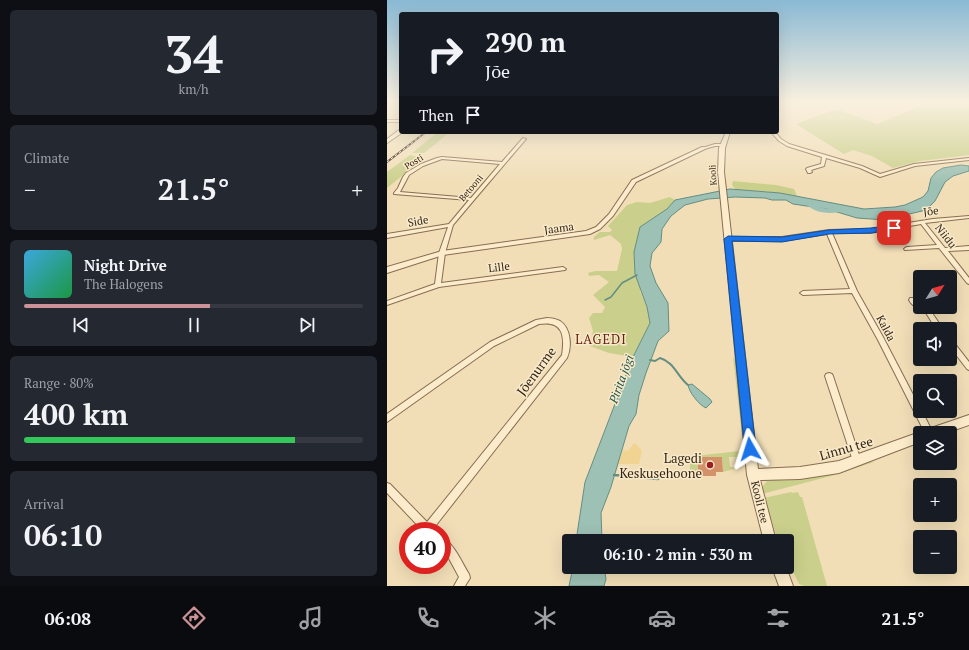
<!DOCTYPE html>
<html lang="en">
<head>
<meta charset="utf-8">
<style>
	body { margin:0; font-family:"PT Serif",serif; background:#242831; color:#f1f3f6; height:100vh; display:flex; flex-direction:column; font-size:15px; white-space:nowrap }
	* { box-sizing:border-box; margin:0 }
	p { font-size:13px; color:#9ea1a6 }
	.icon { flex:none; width:22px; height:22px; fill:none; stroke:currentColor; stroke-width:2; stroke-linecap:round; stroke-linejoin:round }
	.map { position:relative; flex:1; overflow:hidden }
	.panel { display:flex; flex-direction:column; gap:10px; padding:10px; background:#0d0f14; width:387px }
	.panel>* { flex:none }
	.hud { position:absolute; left:12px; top:12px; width:380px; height:122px; border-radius:4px; box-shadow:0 4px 16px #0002; background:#171b24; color:#f1f3f6; overflow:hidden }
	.needle { width:26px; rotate:53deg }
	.fabs { position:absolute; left:526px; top:270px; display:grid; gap:8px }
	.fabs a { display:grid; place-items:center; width:44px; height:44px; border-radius:4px; background:#171b24; box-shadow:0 4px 16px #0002; font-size:20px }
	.speed { position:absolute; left:12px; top:522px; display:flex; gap:8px; font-size:20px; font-weight:700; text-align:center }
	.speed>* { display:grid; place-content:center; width:52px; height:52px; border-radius:50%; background:#171b24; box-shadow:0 4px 16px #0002; line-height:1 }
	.speed .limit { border:6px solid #d22; background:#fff; color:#111 }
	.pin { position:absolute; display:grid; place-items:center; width:34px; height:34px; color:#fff; margin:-17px; border-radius:8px; box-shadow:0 2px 6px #0006 }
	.me { position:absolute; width:44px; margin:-22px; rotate:354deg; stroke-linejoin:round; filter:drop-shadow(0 0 3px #0008) }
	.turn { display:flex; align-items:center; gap:14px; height:84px; padding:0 20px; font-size:18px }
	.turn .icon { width:52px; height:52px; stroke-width:2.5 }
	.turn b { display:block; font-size:28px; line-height:34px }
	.then { display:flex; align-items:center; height:38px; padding:0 20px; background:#0003; gap:8px; font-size:15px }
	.big { font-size:30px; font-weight:800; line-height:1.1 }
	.panel .widget { flex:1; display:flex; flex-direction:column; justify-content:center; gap:6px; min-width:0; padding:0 14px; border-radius:6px; background:#242831 }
	.panel .dial { align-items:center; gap:0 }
	.dial b { font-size:52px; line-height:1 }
	.song { display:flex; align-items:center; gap:12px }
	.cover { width:48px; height:48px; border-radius:6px; background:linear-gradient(135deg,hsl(200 70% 55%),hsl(140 70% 35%)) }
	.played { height:4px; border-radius:2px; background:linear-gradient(90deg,#cb9397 55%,#363941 55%) }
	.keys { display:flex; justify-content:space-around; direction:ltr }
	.heat { display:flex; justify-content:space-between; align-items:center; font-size:22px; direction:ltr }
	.charge { height:6px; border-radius:3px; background:linear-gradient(90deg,#34c759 80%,#363941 0) }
	.trip { position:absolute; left:175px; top:534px; width:232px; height:40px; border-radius:4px; background:#171b24; box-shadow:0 4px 16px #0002; font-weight:800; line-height:40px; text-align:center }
	.tab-bar { display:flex; height:64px; justify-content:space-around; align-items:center; background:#090b0e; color:#9ea1a6 }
	.tab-bar .icon { width:28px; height:28px }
	.tab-bar .current { color:#cb9397 }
	.tab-bar b { font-size:18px; color:#f1f3f6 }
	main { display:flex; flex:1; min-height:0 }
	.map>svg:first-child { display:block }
	.green { fill:#cad08b }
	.sand { fill:#f1d491 }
	.water { fill:#9dc1b5; stroke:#658e82 }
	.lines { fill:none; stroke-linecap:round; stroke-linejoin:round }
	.stream-far2 { stroke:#658e82; stroke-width:1.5 }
	.stream-far1 { stroke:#658e82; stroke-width:2 }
	.stream { stroke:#658e82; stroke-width:2.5 }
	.river { fill:#9dc1b5; fill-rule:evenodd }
	.building { fill:#d39269 }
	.minor-casing { stroke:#886d52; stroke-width:2 }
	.tertiary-casing { stroke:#886d52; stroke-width:2 }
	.minor { fill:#fceccb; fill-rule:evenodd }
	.tertiary { fill:#fceccb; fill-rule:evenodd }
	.rail-casing { stroke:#352518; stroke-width:2 }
	.rail { stroke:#f8e9c8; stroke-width:1; stroke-dasharray:2.5; stroke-linecap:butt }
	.route { fill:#1a73e8; stroke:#114b97 }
	.poi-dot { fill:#9c1d22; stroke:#f8e9c8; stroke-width:1.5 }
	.labels { text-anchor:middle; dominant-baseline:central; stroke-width:3; stroke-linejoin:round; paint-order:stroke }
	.far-street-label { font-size:9px; fill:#352518; stroke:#f8e9c8 }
	.street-label { font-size:11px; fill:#352518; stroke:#f8e9c8 }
	.water-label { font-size:12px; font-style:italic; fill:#265752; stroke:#f8e9c8 }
	.quarter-label { font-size:13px; letter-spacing:1px; fill:#662214; stroke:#f8e9c8 }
	.near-street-label { font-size:13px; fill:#352518; stroke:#f8e9c8 }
	.near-poi-label { font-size:13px; fill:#352518; stroke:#f8e9c8; text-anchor:end }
</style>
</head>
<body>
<main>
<section class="panel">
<div class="widget dial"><b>34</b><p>km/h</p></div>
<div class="widget"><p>Climate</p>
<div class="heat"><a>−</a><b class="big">21.5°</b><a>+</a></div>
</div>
<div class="widget">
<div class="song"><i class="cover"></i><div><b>Night Drive</b><p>The Halogens</p></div></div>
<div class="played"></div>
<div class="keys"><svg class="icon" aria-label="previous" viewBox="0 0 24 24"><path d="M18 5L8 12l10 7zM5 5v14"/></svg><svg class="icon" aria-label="pause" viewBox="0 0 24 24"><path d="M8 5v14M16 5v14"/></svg><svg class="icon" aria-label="next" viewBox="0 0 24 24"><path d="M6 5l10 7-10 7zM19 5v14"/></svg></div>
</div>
<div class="widget"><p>Range · 80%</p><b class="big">400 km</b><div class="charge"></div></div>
<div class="widget"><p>Arrival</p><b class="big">06:10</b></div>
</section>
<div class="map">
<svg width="582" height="586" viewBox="0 0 582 586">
	<rect width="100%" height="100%" fill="#f1deb7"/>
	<path class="green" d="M528,102H582V155L533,161L506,168L485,156L466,150L457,154L409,124L449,109L490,124L536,105Z
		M51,132H63L37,153H25Z
		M23,155L37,158L0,188V172Z
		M346,181L389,185L407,189L410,196L376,191H350L345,185Z
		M283,197L288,200L280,209L262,221L253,291L260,307L263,323L246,357L222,353L203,346L206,331L202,318L206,313H215L218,307L206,295L222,282L212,275L202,276L201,273L208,271H230L235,249L234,244L223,235L207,240V237L213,232H223L225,230L221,226L240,205L250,202L263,203Z
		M346,357L349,360L356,436H355Z
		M353,451L354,457H342L343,467H354L336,472L335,457H311V479H307L303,474V460L307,456Z
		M482,462H487L448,475L375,494L376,486L380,481L451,472Z
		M404,492L405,493L411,492L413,497H415L440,586H417L412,584L400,559V541H391L377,498Z"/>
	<path class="sand" d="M247,443L249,444L255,451L252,464H231L236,450L241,451Z"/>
	<path class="water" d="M574,165L582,166V171L566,176L558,182L548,201L539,210L498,220L470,218L440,209L406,204L399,200H385L378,198L348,197L321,199L298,205L284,216L275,229L274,242L265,253L263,266L269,283L281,303L282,331L271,341L259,373L252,395L249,414L242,426L224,487L214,513L215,541H189L198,482L246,357L263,323L260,307L248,274L247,252L253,227L280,209L288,200L343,189L393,193L477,209L508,207L518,205L536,197L541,191L544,178L549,172L556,168Z
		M305,384L323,399L325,402L319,408C312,405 302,392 301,385Z
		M186,567H217L219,579L217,586H182Z"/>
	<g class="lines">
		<path class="stream-far2" d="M218,300L224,297L235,283L250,275"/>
		<path class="stream-far1" d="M263,360L268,361L273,358C287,362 290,376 301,385"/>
		<path class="stream" d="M227,475L271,479"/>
		<path class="river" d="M418,200C425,199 429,206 436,208C443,210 455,204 461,209L460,211C444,214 428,215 417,202Z"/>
	</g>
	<path class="building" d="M311,457H335L336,472H329V476H311Z"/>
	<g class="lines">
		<defs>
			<path id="minor" d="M384,132H388L394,139L402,144L475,166L493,174L527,164L582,158V160L528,166L493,177L473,168L439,158L437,166L424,170L425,172L423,173H421L419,169L420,168L434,164L435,157L400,146L392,141Z
				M136,138L139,139L87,200L66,225L58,253L54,283L176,267L179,269L178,270L52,287L0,305V301L48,284L52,253L61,227L0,238V234L62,224L82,200L7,194V193L11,188L16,177L19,173L34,164L50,158L55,157L115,162ZM55,159L113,164L84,198L13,192L22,175L36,166Z
				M328,144H336L338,145L336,146H328L317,149L315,148Z
				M582,216V218L538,223L558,248L582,246V250L561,251L582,278V284L580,283L552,248L518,250L517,249L518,248L520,247L550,245L534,224L483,233H445L470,291L496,337L533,408V411H535L546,433H538L491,340L465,293L416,295L413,293L416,291L463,289L440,234L395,241H341L338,239L341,237H395L442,230L483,229L546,219Z
				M523,298H533V302H532L533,303V307H541L556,329H549L536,308L533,309C529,308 524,304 522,300Z
				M160,318C165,318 169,319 173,321C184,328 185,347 180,358L46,529L47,531H36L0,493V483L3,484L40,522L175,355C178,336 176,320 152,324L107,346L0,422V414L103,342L149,320Z
				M563,339L565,340L582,362V370L580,369L563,347Z
				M442,373L445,374L446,376L474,461L473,464L470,465L467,464L466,461L438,376L439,374Z
				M55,538C67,543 75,563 82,574L83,578L78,586H67L72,577L59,553L55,550Z"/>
			<path id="tertiary" d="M0,120H14V122H0Z
				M12,130H14V132H16L0,143V139Z
				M339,132H343L338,148L337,172L371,469L413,467L452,461L533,432L536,433H533V442L452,473L413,479L373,480L389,541H377L360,475L331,172L332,148Z
				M315,147L320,148L249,182L226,216L213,229L203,234L56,255L0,273V267L55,251L199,231L209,227L222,214L245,180Z
				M582,415V425L559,433H540L541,429Z
				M385,567H399L406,586H392Z"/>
		</defs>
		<use href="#minor" class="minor-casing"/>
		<use href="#tertiary" class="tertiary-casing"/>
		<use href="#minor" class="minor"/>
		<use href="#tertiary" class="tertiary"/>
		<defs>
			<path id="rail" d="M0,162L39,132"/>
		</defs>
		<use href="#rail" class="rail-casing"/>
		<use href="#rail" class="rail"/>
	</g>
	<linearGradient id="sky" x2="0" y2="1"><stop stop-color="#8ab9d4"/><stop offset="0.55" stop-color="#f9f0df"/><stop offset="1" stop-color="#f9f0df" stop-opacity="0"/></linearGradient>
	<rect width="582" height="184" fill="url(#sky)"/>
	<path class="route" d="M507,225L510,226V229L484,233L442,234L395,242L345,241L369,449L367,453L363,455L358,453L337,239L341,236L395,237L442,230L484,228Z"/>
	<circle class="poi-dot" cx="323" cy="465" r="4"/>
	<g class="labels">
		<g class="far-street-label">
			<text transform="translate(27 162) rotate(-31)">Posti</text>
			<text transform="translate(326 175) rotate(-94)">Kooli</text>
			<text transform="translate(84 188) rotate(-50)">Betooni</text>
		</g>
		<g class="street-label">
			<text transform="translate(544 211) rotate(-7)">Jõe</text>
			<text transform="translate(31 221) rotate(-10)">Side</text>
			<text transform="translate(172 228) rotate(-8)">Jaama</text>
			<text transform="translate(559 236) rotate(52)">Niidu</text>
			<text transform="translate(112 267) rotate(-7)">Lille</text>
			<text transform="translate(499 328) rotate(62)">Kalda</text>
			<text transform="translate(373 502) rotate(76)">Kooli tee</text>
		</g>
		<g class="water-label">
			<text transform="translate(234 379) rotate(-70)">Pirita jõgi</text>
		</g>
		<g class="quarter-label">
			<text x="214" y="339">LAGEDI</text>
		</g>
		<g class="near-street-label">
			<text transform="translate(149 371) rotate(-54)">Jõenurme</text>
			<text transform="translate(459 448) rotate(-16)">Linnu tee</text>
		</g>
		<g class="near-poi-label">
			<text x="315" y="458">Lagedi<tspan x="315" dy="15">Keskusehoone</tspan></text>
		</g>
	</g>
</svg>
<div class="fabs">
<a><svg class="needle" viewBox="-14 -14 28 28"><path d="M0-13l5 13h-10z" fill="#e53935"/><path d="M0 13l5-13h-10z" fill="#9ea1a6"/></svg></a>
<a><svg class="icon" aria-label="sound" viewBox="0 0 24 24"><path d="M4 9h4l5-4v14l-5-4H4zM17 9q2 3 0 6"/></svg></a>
<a><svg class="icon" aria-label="search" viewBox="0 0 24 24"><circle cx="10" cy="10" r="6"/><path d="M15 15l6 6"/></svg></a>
<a><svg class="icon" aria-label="layers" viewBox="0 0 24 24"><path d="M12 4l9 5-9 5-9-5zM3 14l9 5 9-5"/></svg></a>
<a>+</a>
<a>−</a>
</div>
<div class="speed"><div class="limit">40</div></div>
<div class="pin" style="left:507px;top:228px;background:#d93025"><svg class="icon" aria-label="arrive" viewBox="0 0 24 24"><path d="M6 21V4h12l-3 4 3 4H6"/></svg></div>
<svg class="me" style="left:363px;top:449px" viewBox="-20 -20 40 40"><path d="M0-17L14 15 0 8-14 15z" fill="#1a73e8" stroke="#fff" stroke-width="4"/></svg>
<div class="trip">06:10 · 2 min · 530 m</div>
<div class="hud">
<div class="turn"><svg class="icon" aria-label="right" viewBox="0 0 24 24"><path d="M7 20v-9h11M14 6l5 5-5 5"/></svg><div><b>290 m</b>Jõe</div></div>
<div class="then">Then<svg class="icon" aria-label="arrive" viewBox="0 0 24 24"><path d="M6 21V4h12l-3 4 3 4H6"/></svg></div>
</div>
</div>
</main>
<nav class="tab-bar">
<b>06:08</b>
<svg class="icon current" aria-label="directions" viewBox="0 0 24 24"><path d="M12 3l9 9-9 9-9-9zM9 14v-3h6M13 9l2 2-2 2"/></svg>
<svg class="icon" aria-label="music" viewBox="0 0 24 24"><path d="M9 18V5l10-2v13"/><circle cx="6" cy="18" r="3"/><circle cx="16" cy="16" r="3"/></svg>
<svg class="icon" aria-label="phone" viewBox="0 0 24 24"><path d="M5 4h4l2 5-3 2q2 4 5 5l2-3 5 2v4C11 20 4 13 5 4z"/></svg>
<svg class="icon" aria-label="climate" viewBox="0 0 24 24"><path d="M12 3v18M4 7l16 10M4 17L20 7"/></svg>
<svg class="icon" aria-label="car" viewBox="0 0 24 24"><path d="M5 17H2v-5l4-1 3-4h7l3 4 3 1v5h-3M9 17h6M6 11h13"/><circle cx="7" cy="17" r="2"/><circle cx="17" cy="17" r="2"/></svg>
<svg class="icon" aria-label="filters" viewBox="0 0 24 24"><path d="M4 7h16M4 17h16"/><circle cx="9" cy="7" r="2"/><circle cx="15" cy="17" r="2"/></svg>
<b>21.5°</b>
</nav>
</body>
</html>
